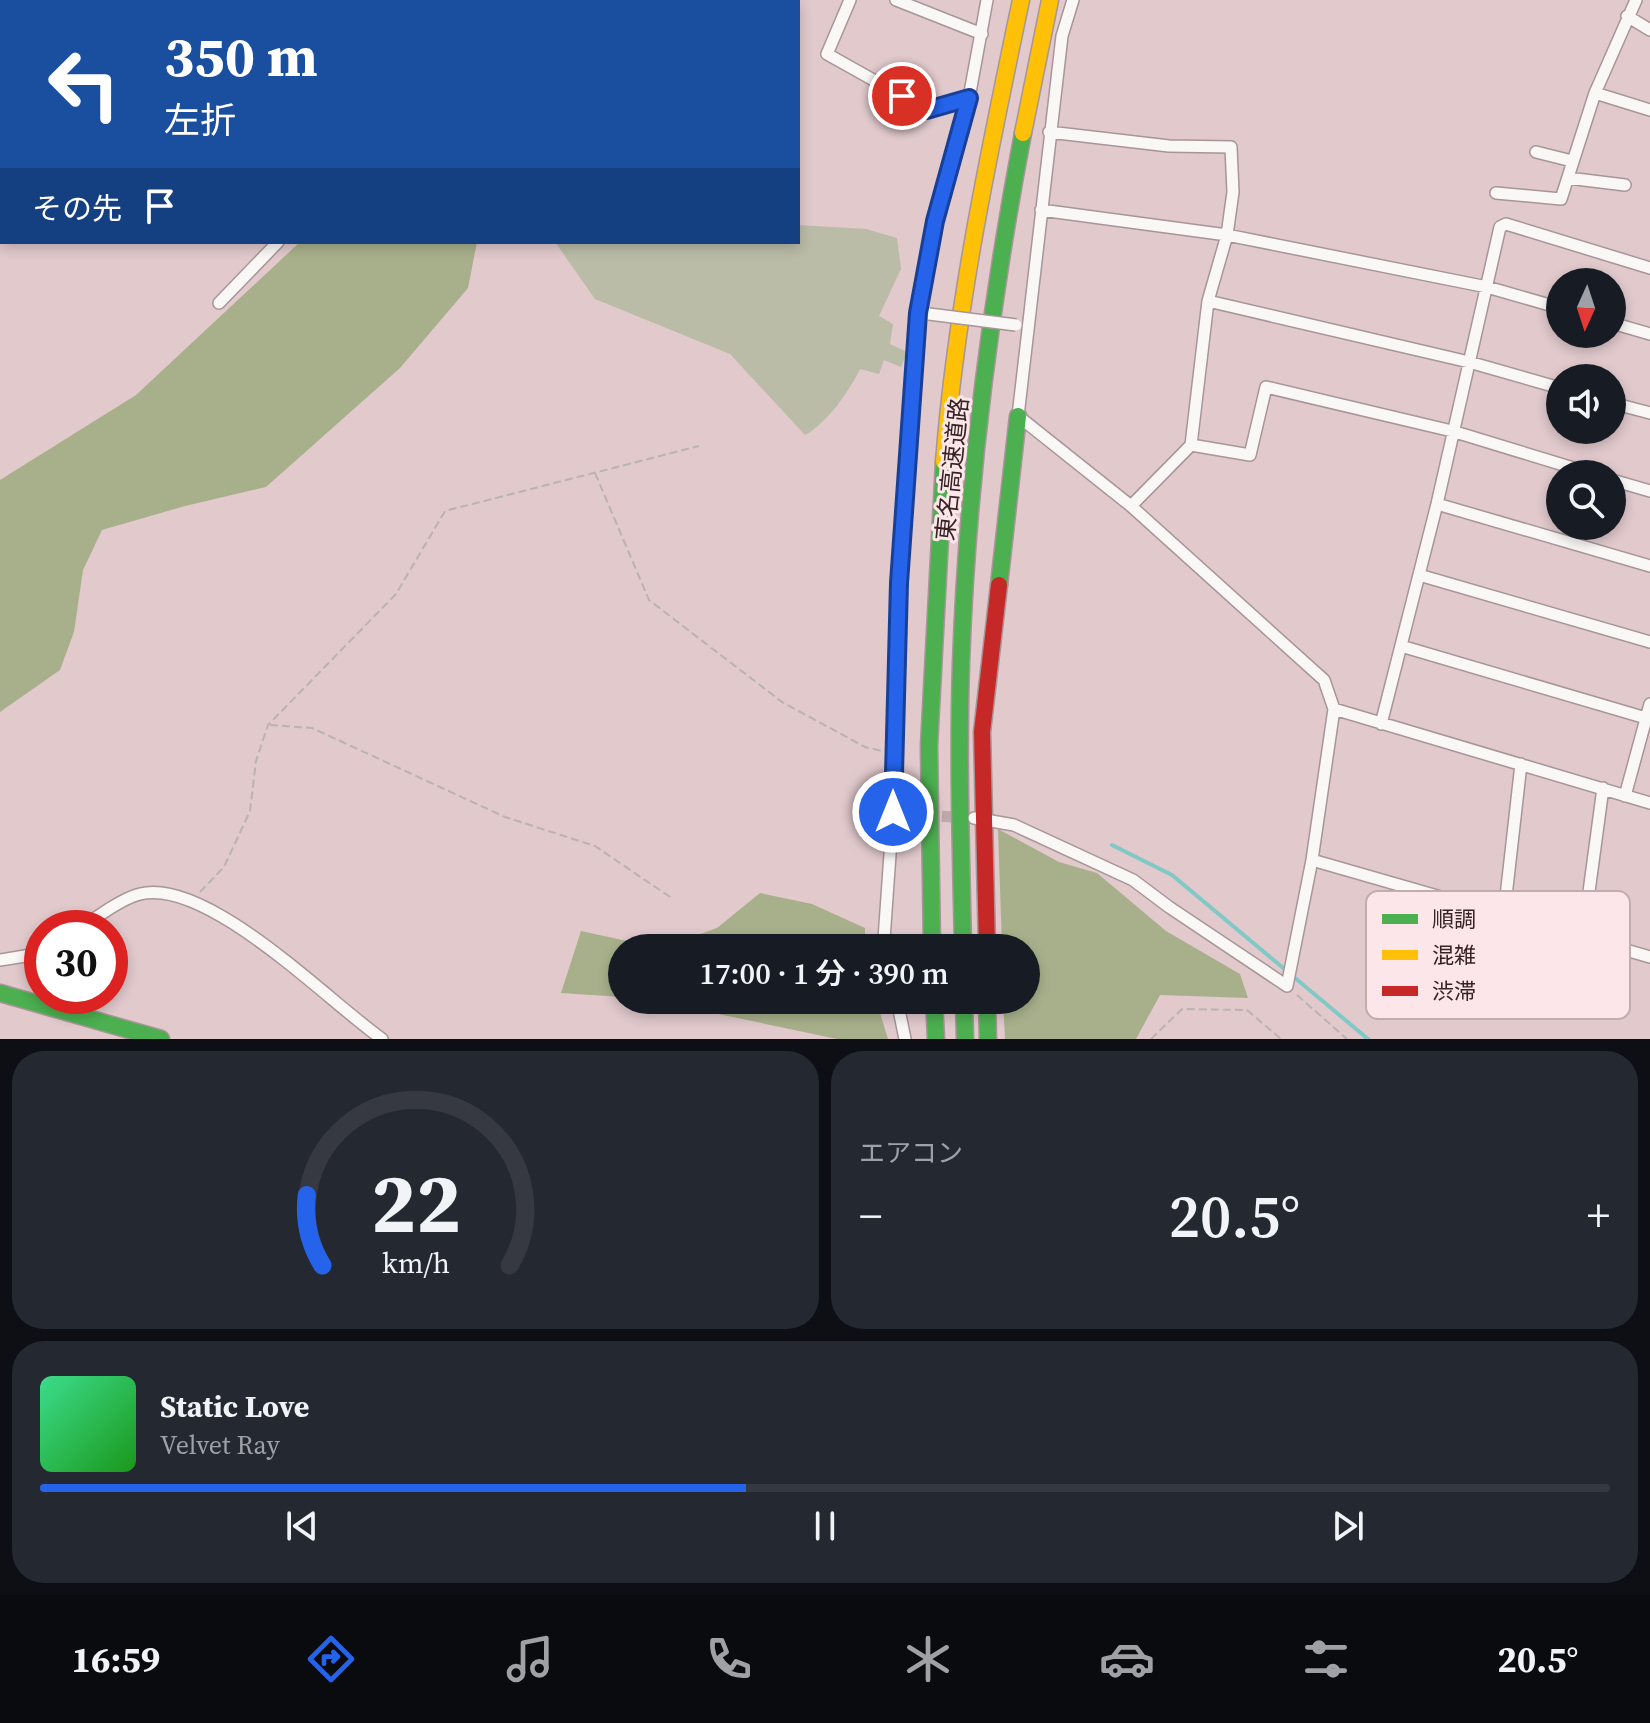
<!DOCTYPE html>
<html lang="ja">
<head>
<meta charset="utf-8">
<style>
	body { margin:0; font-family:"Source Serif 4","Noto Sans JP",serif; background:#242831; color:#f1f3f6; height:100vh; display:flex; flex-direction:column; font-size:30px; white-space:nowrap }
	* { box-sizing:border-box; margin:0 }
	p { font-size:26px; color:#9ea1a6 }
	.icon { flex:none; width:44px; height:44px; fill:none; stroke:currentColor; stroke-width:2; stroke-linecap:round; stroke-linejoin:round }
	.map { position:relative; height:1039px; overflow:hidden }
	.details { display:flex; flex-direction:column; gap:12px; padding:12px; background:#0d0f14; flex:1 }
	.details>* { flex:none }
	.hud { position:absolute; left:0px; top:0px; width:800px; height:244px; box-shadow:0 4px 12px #0003; background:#1a4fa0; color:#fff; overflow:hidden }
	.needle { width:52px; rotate:183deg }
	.tools { position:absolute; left:1546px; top:268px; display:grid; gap:16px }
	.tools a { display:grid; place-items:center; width:80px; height:80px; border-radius:50%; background:#171b24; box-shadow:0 4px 12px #0003; font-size:40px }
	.speed { position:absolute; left:24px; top:910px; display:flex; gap:16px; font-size:40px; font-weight:700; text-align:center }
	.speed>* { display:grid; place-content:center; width:104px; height:104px; border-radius:50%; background:#171b24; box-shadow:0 4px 12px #0003; line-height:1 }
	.speed .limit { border:12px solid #d22; background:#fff; color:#111 }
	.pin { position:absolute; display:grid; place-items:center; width:68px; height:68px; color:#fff; margin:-34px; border:4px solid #fff; border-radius:50%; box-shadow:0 2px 8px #0007 }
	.me { position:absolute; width:88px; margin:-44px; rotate:0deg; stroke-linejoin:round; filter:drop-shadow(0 0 6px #0008) }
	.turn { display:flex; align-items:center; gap:28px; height:168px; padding:0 32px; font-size:36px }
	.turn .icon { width:104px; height:104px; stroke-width:2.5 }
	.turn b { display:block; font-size:56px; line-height:68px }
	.then { display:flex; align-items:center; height:76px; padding:0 32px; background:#0003; gap:16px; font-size:30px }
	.big { font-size:60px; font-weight:600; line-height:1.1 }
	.details .card { flex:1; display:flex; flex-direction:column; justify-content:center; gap:12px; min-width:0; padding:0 28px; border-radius:32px; background:#242831 }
	.details .dial { align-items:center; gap:0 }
	.dial svg { height:208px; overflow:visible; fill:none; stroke:#363941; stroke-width:7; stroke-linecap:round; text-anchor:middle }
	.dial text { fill:#f1f3f6; stroke:none }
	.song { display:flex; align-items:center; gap:24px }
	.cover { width:96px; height:96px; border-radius:12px; background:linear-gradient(135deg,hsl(150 70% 55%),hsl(120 70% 35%)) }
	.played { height:8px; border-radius:4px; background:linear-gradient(90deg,#2563eb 45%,#363941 45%) }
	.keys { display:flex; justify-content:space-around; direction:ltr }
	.heat { display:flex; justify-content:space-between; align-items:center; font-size:44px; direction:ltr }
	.details .tiles { flex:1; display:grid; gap:12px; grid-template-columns:1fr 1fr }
	.card:last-child { grid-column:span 2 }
	.trip { position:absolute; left:608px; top:934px; width:432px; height:80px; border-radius:40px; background:#171b24; box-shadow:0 4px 12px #0003; font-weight:600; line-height:80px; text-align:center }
	.menu { display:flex; height:128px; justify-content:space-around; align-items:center; background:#090b0e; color:#9ea1a6 }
	.menu .icon { width:56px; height:56px }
	.menu .on { color:#2563eb }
	.menu b { font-size:36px; color:#f1f3f6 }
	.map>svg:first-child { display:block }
	.green { fill:#babca7 }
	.forest { fill:#a8b08b }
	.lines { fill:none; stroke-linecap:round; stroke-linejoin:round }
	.stream { stroke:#81c9c6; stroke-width:4 }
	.street-tunnel { stroke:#bea8ab; stroke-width:11; stroke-dasharray:11 5.5; stroke-linecap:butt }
	.street-casing { stroke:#a79597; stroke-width:14 }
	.fast-casing { stroke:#a79597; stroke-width:19 }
	.slow-casing { stroke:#a79597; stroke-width:19 }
	.jam-casing { stroke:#a79597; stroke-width:19 }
	.path { stroke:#bbb2b3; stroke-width:2; stroke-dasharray:8 4; stroke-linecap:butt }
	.street { stroke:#faf7f7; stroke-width:11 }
	.fast { stroke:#4caf50; stroke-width:16 }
	.slow { stroke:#ffc107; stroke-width:16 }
	.jam { stroke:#c62828; stroke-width:16 }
	.street-bridge-casing { stroke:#a79597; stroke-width:14; stroke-linecap:butt }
	.street-bridge { stroke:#faf7f7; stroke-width:11 }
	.route-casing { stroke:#184099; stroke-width:20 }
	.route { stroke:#2563eb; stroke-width:14 }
	.labels { text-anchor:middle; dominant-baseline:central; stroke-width:6; stroke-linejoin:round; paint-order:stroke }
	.street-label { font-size:24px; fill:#342426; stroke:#fde6e9 }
	.key { fill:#fde6e9; stroke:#c1acae; stroke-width:2 }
	.key-label { font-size:22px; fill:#342426 }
</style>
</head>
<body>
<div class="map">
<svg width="1650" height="1039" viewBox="0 0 1650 1039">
	<rect width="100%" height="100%" fill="#e1c9cc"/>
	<path class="green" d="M798,225L866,229L897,238L901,269L879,316L893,324L890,344L907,352L901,367L884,360L879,374L860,369C848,393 828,422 805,435L730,354L595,299L555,242H798Z"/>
	<path class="forest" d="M300,242H477L468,288L400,368L266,487L185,506L102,530L83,570L74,632L60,670L0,712V480L136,395Z
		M998,829L1059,862L1097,873L1166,931L1240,974L1248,998L1160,995L1136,1039H1005L1003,1000H1026V948H1002Z
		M760,893L812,904L865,928V948H662L717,928Z
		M581,931L659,948H622V997L561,993Z
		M652,1000H876L888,1039H837Z"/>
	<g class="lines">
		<path class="stream" d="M1112,845L1172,875L1368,1039"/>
		<path class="street-tunnel" d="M909,814L966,818"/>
		<defs>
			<path id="street" d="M850,0L827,54L927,110L969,98
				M896,0L982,34
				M1627,16L1650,30
				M1595,93L1650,110
				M1536,152L1572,161
				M1568,178L1625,185
				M0,192H2
				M1496,193L1561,199L1595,93L1636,0
				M1041,210L1227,235L1233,192L1231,147L1169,146L1049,132
				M1208,301L1469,362L1560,388
				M219,303L278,242
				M1612,323L1650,334
				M1612,403L1650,413
				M1191,445L1250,455L1266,387L1452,431L1593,474
				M1612,480L1650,491
				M1437,504L1650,566
				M1131,506L1191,445L1208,301L1227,235L1487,287L1560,308
				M1419,575L1650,642
				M1401,646L1646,718
				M1334,709L1650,803
				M1381,724L1437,504L1500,227L1506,224L1650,268
				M1625,796L1650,704
				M974,818L1014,825L1133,880L1169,907L1287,986L1312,860L1334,709L1324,680L1131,506L1018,416L1062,36L1073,0
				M1312,860L1650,957
				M1504,914L1521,764
				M82,928C96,917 123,898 140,894C207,877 328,1001 382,1039
				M1583,936L1603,788
				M886,948L884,939L893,812L899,583L918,313L935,221L969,98L987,0
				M0,960L25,956L42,950
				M897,1000L905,1039"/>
			<path id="fast" d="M999,585L1018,416
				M932,948L929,746L944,462
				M963,948C961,853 958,758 961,663C967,486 990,307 1023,133
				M0,993L161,1039
				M934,1000L936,1039
				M964,1000L965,1039
				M987,1000L988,1039"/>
			<path id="slow" d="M1023,133L1050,0
				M944,462C956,307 989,153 1021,0"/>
			<path id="jam" d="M987,948L982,732L999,585"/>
		</defs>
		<use href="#street" class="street-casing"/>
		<use href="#fast" class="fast-casing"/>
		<use href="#slow" class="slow-casing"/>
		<use href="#jam" class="jam-casing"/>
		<path class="path" d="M595,473L649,600L782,702L865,747L882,751
			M270,725L312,728L505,817L595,846L673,899
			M200,892L224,867L250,811L256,761L268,725L396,594L445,511L699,446
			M1297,995L1347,1039
			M1151,1039L1182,1009L1247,1010L1281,1039"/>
		<use href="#street" class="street"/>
		<use href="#fast" class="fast"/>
		<use href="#slow" class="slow"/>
		<use href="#jam" class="jam"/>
		<defs>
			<path id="street-bridge" d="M929,314L1016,325"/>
		</defs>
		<use href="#street-bridge" class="street-bridge-casing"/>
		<use href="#street-bridge" class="street-bridge"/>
	</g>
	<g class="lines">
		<defs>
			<path id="route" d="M893,812L899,583L918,313L935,221L969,98L927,110L902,96"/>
		</defs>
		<use href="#route" class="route-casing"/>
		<use href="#route" class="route"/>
	</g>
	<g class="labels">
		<g class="street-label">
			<text transform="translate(952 469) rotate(-84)">東名高速道路</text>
		</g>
	</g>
	<rect x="1366" y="891" width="264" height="128" rx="12" class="key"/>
	<rect x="1382" y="914" width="36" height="10" fill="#4caf50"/>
	<rect x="1382" y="950" width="36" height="10" fill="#ffc107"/>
	<rect x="1382" y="986" width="36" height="10" fill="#c62828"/>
	<g class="key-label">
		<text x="1432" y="927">順調</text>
		<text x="1432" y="963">混雑</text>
		<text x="1432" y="999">渋滞</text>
	</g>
</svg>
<div class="tools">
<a><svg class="needle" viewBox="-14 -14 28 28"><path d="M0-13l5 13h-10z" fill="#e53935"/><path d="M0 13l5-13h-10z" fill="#9ea1a6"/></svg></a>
<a><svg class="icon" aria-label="sound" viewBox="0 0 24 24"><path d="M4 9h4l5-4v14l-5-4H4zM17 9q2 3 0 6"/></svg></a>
<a><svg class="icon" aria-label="search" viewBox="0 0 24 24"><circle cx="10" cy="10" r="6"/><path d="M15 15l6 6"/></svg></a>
</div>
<div class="speed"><div class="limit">30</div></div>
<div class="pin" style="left:902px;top:96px;background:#d93025"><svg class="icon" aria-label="arrive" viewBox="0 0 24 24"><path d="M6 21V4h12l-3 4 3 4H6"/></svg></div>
<svg class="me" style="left:893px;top:812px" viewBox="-20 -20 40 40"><circle r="17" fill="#2563eb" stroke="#fff" stroke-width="3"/><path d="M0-11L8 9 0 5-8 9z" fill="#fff"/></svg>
<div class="trip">17:00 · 1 分 · 390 m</div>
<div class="hud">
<div class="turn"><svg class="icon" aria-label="left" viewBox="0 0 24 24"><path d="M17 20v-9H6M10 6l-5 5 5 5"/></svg><div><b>350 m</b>左折</div></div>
<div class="then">その先<svg class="icon" aria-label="arrive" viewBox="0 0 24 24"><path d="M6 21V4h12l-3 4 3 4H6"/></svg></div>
</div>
</div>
<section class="details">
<div class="tiles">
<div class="card dial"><svg viewBox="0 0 100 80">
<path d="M14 69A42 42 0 1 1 86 69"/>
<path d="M14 69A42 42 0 0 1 8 42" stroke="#2563eb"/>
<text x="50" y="56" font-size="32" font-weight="700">22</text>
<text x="50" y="72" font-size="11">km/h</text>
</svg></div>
<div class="card"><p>エアコン</p>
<div class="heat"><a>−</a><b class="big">20.5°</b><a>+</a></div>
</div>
<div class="card">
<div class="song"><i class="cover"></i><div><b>Static Love</b><p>Velvet Ray</p></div></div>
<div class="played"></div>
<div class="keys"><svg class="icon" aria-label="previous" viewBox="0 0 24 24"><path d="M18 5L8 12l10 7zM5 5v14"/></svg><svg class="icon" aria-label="pause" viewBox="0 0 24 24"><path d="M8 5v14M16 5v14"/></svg><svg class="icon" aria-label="next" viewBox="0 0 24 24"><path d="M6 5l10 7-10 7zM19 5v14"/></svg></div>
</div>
</div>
</section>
<nav class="menu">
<b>16:59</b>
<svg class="icon on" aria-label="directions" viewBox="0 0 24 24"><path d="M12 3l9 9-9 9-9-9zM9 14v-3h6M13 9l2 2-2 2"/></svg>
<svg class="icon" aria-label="music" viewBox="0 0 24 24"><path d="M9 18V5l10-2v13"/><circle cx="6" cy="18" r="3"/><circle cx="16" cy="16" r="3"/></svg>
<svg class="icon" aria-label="phone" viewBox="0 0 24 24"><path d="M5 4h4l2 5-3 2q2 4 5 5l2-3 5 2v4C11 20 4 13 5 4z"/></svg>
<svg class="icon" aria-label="climate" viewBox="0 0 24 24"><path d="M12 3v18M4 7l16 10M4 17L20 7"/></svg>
<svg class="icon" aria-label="car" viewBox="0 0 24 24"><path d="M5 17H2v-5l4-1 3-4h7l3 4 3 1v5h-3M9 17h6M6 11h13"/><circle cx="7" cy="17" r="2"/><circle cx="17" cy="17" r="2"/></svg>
<svg class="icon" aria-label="filters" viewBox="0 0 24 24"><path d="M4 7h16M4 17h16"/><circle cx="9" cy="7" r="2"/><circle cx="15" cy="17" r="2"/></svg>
<b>20.5°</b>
</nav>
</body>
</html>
